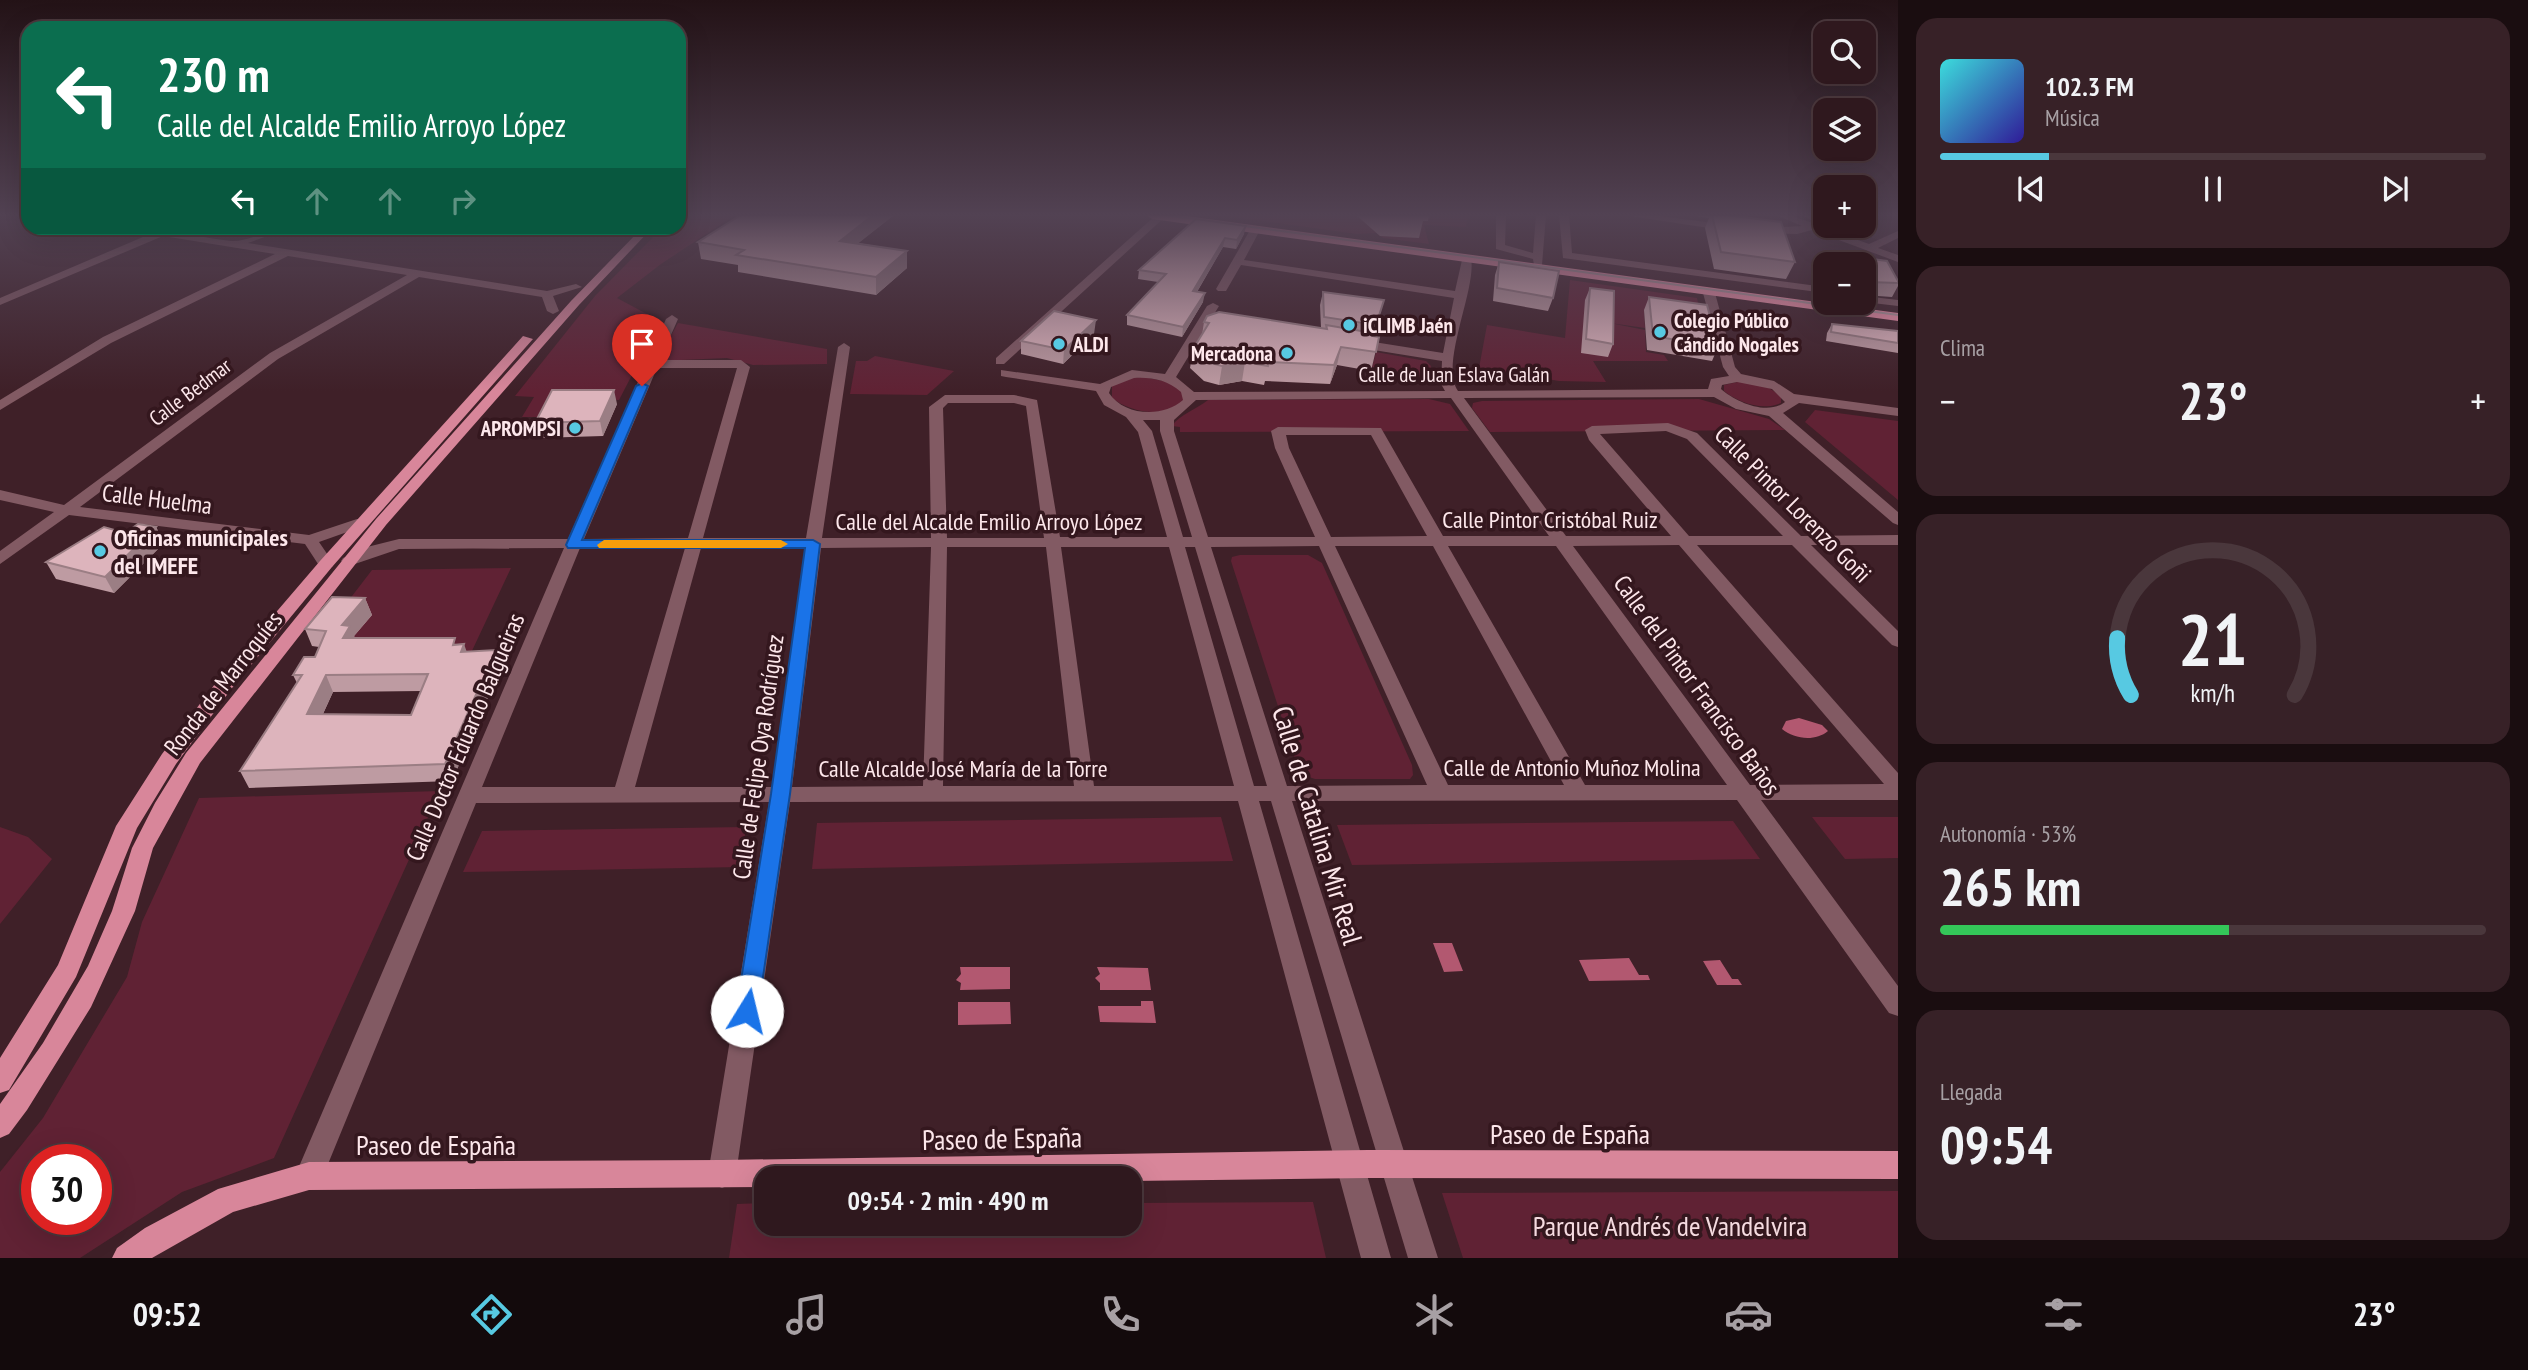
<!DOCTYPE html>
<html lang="es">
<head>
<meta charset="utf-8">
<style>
	body { margin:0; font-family:"PT Sans Narrow",sans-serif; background:#372127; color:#f1f3f6; height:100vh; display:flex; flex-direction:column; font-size:26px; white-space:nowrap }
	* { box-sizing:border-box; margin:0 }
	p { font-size:23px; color:#a7a0a4 }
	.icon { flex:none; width:38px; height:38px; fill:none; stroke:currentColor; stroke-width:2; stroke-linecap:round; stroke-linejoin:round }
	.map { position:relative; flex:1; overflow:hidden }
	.drawer { display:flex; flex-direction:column; gap:18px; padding:18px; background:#1a0d10; width:630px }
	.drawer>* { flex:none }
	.banner { position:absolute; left:21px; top:21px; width:665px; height:214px; border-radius:21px; box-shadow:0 7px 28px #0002,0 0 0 2px #4a373c; background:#0b6e4f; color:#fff; overflow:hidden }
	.controls { position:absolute; left:1813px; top:21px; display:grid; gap:14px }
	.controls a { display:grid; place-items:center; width:63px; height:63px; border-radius:14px; background:#2f181e; box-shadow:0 7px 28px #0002,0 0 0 2px #4a373c; font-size:35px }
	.speed { position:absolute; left:21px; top:1144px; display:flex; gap:14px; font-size:35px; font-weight:700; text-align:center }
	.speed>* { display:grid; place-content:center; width:91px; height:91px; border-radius:50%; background:#2f181e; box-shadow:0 7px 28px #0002,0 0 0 2px #4a373c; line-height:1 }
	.speed .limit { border:10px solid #d22; background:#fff; color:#111 }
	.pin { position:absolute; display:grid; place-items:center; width:60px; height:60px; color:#fff; margin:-72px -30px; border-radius:50% 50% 50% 0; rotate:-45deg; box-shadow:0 0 7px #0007 }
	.pin .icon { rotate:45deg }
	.me { position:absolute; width:77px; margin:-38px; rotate:9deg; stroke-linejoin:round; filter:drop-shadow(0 0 5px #0008) }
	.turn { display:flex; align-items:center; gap:24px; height:147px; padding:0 21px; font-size:32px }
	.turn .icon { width:91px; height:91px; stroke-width:2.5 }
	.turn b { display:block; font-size:49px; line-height:60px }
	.lanes { display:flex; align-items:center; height:66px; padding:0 21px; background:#0003; justify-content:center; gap:35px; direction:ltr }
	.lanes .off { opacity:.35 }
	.big { font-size:52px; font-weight:600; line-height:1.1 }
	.drawer .tile { flex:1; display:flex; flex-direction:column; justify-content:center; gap:10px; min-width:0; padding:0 24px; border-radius:21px; background:#372127 }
	.drawer .dial { align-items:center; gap:0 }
	.dial svg { height:182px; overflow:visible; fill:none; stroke:#4a373c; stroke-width:7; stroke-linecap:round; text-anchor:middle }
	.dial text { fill:#f1f3f6; stroke:none }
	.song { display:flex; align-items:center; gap:21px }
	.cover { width:84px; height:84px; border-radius:10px; background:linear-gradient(135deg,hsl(180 70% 55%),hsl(250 70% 35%)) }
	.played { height:7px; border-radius:4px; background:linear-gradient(90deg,#57c9e2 20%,#4a373c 20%) }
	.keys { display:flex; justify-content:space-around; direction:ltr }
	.heat { display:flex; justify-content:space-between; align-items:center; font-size:38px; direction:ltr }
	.charge { height:10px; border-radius:5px; background:linear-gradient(90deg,#34c759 53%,#4a373c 0) }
	.trip { position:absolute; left:754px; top:1166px; width:388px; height:70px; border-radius:21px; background:#2f181e; box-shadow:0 7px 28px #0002,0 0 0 2px #4a373c; font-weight:600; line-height:70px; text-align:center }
	.tabs { display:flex; height:112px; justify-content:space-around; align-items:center; background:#130a0c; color:#a7a0a4 }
	.tabs .icon { width:49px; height:49px }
	.tabs .selected { color:#57c9e2 }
	.tabs b { font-size:32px; color:#f1f3f6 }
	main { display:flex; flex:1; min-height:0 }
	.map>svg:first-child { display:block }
	.green { fill:#602234; fill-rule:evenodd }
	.water { fill:#b25870 }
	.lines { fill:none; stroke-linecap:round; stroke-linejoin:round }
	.minor { fill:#825a63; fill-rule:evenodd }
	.major { fill:#d8869a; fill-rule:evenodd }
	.highway { fill:#fa97af; fill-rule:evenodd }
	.tram { stroke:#b79ea3; stroke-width:2 }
	.wall { fill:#be9ba2; fill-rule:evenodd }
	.shaded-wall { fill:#9b7e84 }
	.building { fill:#ddb4bc; stroke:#9b7e84; stroke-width:2; fill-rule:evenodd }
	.route { fill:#1a73e8; stroke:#114b97; stroke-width:2 }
	.slow { fill:#f59e0b }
	.poi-dot { fill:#57c9e2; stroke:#34171e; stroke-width:2.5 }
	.labels { text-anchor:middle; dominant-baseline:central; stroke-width:7; stroke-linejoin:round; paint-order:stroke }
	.far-poi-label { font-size:21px; font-weight:bold; fill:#fde7eb; stroke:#34171e; text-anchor:start }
	.far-street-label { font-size:21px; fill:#fde7eb; stroke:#34171e }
	.street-label { font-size:24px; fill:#fde7eb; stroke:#34171e }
	.poi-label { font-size:24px; font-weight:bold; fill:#fde7eb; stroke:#34171e; text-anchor:start }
	.near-street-label { font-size:28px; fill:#fde7eb; stroke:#34171e }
	.near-park-label { font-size:28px; fill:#f5dbe0; stroke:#34171e }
</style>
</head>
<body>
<main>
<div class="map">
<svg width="1898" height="1258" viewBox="0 0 1898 1258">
	<rect width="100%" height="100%" fill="#3f2028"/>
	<path class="green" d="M679,215H735L661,264L617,298L660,321L619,400L558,398L547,417H522L534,397L515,396L595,296L662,228H679Z
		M1219,215H1468L1466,227L1424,225L1429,244L1383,238L1377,233L1357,234Z
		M1570,280L1697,298L1701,318L1644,310L1645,328L1610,323L1645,330L1646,352L1664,355L1668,361H1593L1606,382L1559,381L1479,368L1487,325L1565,338Z
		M678,323L827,349V364L753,365L727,358L657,361Z
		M1376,352L1426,361L1431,366L1429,377L1372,367Z
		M875,356L954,371L927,395L850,394L856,361H867Z
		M1144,377L1168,382L1183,392L1184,400C1166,419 1131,413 1112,398V386L1128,378Z
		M1742,381L1769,388L1781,396V403C1762,411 1739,403 1724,391V385Z
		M1429,399L1450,404L1469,431L1180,432V427L1172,426C1179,415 1197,409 1208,400Z
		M1699,399L1769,419L1785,430L1490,432L1472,408L1473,403L1482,401Z
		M1815,410L1898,421V500L1805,422Z
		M1240,555H1308L1322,563L1412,765L1413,775L1410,779H1315L1303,775L1298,768L1231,561L1232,557Z
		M511,568L470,655H350L339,613L372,570Z
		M440,791L274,1158L182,1192L80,1258H0V1172L43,1118L127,977L142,922L199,798ZM37,1160H96V1220H37Z
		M1221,817L1233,861L812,869L817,823Z
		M1812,817H1898V858L1845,859Z
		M1733,821L1760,859L1352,865L1337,825Z
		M0,827L28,837L52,859L0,924Z
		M746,827L741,867L463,872L482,831Z
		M1898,1191V1258H1463L1442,1193Z
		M1313,1202L1326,1258H729L737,1204L766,1203V1223H1130L1131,1203Z"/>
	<path class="water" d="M1799,718L1822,725L1828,731C1815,742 1794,739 1782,729L1786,721Z
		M1433,943H1452L1463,971L1444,972Z
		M1629,958L1639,975H1648L1650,980L1589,981L1579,960Z
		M1720,960L1732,979H1738L1742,985H1717L1703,961Z
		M960,967H1010V989L960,990L961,983L956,980L961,974Z
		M1097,967L1148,968L1151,990H1100V983L1095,978L1100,974Z
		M1141,1001H1153L1156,1023L1100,1022L1098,1006H1141Z
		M958,1002H1010L1011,1024L958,1025Z"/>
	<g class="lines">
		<path class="minor" d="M1156,215L1166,216L1004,364H996V358Z
			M1496,215H1506L1505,245L1533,253L1536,215H1546L1542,265H1534L1533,259L1496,249Z
			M1559,215H1569L1572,253L1825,287V293L1563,258Z
			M1623,215H1652L1729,225L1734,228L1729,231Z
			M1776,215H1790L1812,223L1815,222L1802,215H1816L1825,220V225L1822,227L1869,244L1898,231V238L1878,248L1898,255V262L1812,230L1797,234L1757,233V229L1761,228L1802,226Z
			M1255,227L1260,230L1244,260L1455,291L1462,260L1471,258C1477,289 1439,364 1458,391L1708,389L1711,379L1729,376L1723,367L1703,293L1709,290L1715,293L1735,367L1741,374L1774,381L1794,394L1898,408V416L1799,403L1783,413L1898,512V525L1893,523L1769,416L1736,409L1714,397L1464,398L1566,536H1671L1589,440L1585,430L1592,426L1668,423L1697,433L1801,536L1898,535V545H1811L1898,631V647L1892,645L1792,545H1697L1898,773V800H1761L1898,986V1016L1889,1013L1737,800L1292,801L1438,1258H1408L1271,801H1259L1391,1258H1361L1238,801L790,802L736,1174L732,1184L722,1188L712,1184L708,1174L769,802L476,803L319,1186L309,1190L299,1186L295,1176L564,548L399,549L349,566L341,561L343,558L367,547L399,539H568L666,319L672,315L678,319L660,360H741L750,367L703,538H806L838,347L844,343L850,347L822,538H931L929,407L945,395H1014L1037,400L1060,537H1167L1138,432L1126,417L1104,405L1096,391L1006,377L1001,376V370L1100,384L1132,370L1165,374L1207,306L1213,303L1219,306L1176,377L1194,392L1445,391L1441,384L1442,361L1355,347L1349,343L1355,339L1443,353L1454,298L1241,265L1226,291H1218L1216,289L1250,230ZM657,368H737L688,538L584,539ZM1134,378C1152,377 1167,380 1181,392L1183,400C1163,418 1124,416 1109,393L1111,387ZM1737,382L1772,389L1785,402C1767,416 1736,402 1721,389L1722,385ZM1451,398L1549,536H1443L1381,428L1278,427L1271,431L1275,448L1315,537H1208L1174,431V420L1196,400ZM948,403H1014L1026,406L1044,538H947L943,408ZM1143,420H1160V431L1192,537H1183L1152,431ZM1666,431L1687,439L1783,536H1689L1600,434ZM1286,435H1371L1427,536L1331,537L1289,448ZM1679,545L1884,784L1750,785L1573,546ZM1319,546L1427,785L1287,786L1211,547ZM1335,546H1433L1564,785H1448ZM1448,546H1556L1727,785H1585ZM931,547L923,786L792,787L821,548ZM947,547H1046L1074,786H943ZM1061,547H1169L1234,786H1094ZM1185,547H1195L1267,786H1254ZM580,548H685L615,787H482ZM701,548H805L772,787H635Z
			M128,228C162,225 197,238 231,241C250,242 270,228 290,228L248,243L547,291L576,284L582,287L553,296L559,311L553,314L547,311L542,297L419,277L278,359L80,507L309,535L357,519H367L370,522L367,525L319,542L334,564L332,567H320L305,544L69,515L0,564V551L54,512L0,500V490L64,505L270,353L407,275L288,256L111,343L0,410V400L103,337L275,254L163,236L0,305V298L150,234Z
			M1864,296L1898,300V306L1864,302Z"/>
		<path class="major" d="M642,228H652L579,305L386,525L200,763L153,848L135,911L91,1007L27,1110L9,1134L0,1138V1104L43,1043L88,966L112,911L132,848L155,803L186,753L376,519L571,301Z
			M523,336L533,339L332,567L232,688L176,764L137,828L76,977L9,1090L0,1093V1058L58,965L116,826L162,754L218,680L320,561Z
			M1368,1150L1898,1151V1179L1368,1178L1130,1181V1178H766V1187L309,1190L233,1212L152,1258H112L117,1248L145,1228L218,1189L309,1162L722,1160Z"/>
		<path class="highway" d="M1146,215H1179L1898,313V321L1152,219Z"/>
		<path class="tram" d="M1164,215L1898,315"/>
	</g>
	<path class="wall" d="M894,215L858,243L907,251V268L876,295L738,272V265L701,259L698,242Z
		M1356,215H1429L1428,221H1423L1419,238L1380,236Z
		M1689,215H1727L1795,262L1786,279L1714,269L1705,228L1709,218Z
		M1196,219L1244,234L1236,249L1223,247L1197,292L1203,302L1182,337L1127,325V315L1158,282L1138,279L1139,270Z
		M1849,256L1898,281V286L1892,297L1864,295V264H1844Z
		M1499,262L1553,298L1548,311L1493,301L1495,275Z
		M1590,288L1613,344L1608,357L1581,353L1585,300Z
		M1323,292L1380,313L1373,336L1379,337L1371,371L1337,365L1330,384L1265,381L1264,385L1242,381L1219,385L1204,381L1190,368L1193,349L1202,335L1204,322L1321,328L1320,305Z
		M1649,297L1718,347L1712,361L1647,350L1644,310Z
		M1832,324L1898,331V353L1826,341L1827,333Z
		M1094,334L1063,364L1021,354V341Z
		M617,404L603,436L539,438L535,423Z
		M156,527L164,543L114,593L56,579L46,562L125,533Z
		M365,598L372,615L354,636L355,638L457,644L467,652L496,650L501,667L452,781L249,788L240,771L297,683L293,675L315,657L319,647L312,646L305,629ZM421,691L411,715L323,714L333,692Z"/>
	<path class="shaded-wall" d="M873,215H894L841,257L840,241Z
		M1246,226L1244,234L1236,249L1237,240Z
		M1225,238L1223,247L1192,300L1193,291Z
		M907,251V268L876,295V277Z
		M1205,293L1203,302L1182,337L1183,327Z
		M1096,320L1094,334L1063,364L1064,350Z
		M1341,347L1337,365L1330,384L1334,365Z
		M1245,362L1242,381L1219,385L1222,366Z
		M614,390L617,404L603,436L600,421Z
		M156,527L164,543L114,593L105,577Z
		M365,598L372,615L354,636L357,642L343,638L342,625Z
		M464,644L470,661L461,652Z
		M496,650L501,667L452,781L445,764Z
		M326,675L333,692L315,731L307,714Z"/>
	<path class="building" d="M741,215H873L840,241L907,251L876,277L736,255L744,250L698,242Z
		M1712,215H1727L1781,222L1795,262L1721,252Z
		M1196,219L1246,226L1237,240L1225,238L1193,291L1205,293L1183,327L1127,315L1166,274L1139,270Z
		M1849,256L1887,261L1898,281V283L1869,282L1866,278L1864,277V264H1852Z
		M1499,262L1559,271L1553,298L1497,288Z
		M1590,288L1614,291L1613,344L1586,339Z
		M1323,292L1384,300L1376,325L1324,317Z
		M1649,297L1707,305L1718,347L1653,336Z
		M1054,311L1096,320L1064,350L1021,341Z
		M1219,312L1327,329L1326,325L1373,333L1372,336L1379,337L1376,352L1341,347L1334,365L1269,362L1268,366L1245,362L1222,366L1207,362L1193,349L1209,323L1204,322L1207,316Z
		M1832,324L1898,331V343L1831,332Z
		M552,390H614L600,421L535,423Z
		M138,524L156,527L105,577L46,562L104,527L125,533Z
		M332,597L365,598L342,625L350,626L343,638H455L453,645L464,644L461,652L496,650L445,764L240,771L302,675H293L304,657H315L326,631L305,629ZM428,674L411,715L307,714L326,675Z"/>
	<linearGradient id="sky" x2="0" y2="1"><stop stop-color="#231216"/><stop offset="0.55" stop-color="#524253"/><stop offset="1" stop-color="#524253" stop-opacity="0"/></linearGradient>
	<rect width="1898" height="391" fill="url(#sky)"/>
	<path class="route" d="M642,383L648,386L582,540H813L820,544L790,794L758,1011L755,1018L747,1021L739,1018L736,1011L771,794L805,548H568L566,545L636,386Z"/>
	<path class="slow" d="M604,540H781L788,544L781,548H599L597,545Z"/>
	<g class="poi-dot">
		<circle cx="1349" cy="325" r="7"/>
		<circle cx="1660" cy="332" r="7"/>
		<circle cx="1059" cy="344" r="7"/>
		<circle cx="1287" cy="353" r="7"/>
		<circle cx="575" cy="428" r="7"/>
		<circle cx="100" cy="551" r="7"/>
	</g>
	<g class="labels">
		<g class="far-poi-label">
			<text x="1674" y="320">Colegio Público<tspan x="1674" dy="24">Cándido Nogales</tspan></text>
			<text x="1363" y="325">iCLIMB Jaén</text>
			<text x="1073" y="344">ALDI</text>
			<text x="1273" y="353" text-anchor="end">Mercadona</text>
			<text x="561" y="428" text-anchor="end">APROMPSI</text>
		</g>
		<g class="far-street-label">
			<text x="1454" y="374">Calle de Juan Eslava Galán</text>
			<text transform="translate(190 392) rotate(-37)">Calle Bedmar</text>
		</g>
		<g class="street-label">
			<text transform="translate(157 499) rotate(7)">Calle Huelma</text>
			<text transform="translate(1793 504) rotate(45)">Calle Pintor Lorenzo Goñi</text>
			<text x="1550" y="519">Calle Pintor Cristóbal Ruiz</text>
			<text x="989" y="521">Calle del Alcalde Emilio Arroyo López</text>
			<text transform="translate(223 683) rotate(-52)">Ronda de Marroquíes</text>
			<text transform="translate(1697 685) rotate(54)">Calle del Pintor Francisco Baños</text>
			<text transform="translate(465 737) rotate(-67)">Calle Doctor Eduardo Balgueiras</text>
			<text transform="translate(758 757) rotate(-82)">Calle de Felipe Oya Rodríguez</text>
			<text x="1572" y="767">Calle de Antonio Muñoz Molina</text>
			<text x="963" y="768">Calle Alcalde José María de la Torre</text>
		</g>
		<g class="poi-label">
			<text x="114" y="537">Oficinas municipales<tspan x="114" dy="28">del IMEFE</tspan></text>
		</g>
		<g class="near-street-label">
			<text transform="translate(1318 825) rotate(73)">Calle de Catalina Mir Real</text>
			<text x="1570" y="1133">Paseo de España</text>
			<text transform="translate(1002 1138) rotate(-1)">Paseo de España</text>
			<text x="436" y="1144">Paseo de España</text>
		</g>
		<g class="near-park-label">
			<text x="1670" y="1225">Parque Andrés de Vandelvira</text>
		</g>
	</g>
</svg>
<div class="controls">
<a><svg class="icon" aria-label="search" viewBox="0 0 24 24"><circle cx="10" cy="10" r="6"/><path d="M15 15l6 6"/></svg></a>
<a><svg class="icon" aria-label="layers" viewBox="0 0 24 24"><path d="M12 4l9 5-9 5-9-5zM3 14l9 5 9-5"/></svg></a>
<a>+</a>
<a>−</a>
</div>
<div class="speed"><div class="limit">30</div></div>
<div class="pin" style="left:642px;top:386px;background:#d93025"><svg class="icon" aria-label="arrive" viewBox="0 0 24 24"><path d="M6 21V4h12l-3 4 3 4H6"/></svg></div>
<svg class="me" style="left:747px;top:1011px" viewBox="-20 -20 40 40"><circle r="19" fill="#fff"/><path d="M0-13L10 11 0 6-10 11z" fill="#1a73e8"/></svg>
<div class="trip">09:54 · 2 min · 490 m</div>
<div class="banner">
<div class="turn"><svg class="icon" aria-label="left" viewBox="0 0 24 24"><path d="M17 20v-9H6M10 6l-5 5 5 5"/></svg><div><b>230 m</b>Calle del Alcalde Emilio Arroyo López</div></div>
<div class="lanes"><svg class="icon" aria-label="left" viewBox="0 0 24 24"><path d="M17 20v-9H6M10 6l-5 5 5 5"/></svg><svg class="icon off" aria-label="ahead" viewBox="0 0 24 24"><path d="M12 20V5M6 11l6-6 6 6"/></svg><svg class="icon off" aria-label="ahead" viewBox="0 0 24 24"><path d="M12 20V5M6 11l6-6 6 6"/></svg><svg class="icon off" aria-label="right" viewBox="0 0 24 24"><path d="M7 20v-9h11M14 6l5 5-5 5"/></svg></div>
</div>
</div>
<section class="drawer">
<div class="tile">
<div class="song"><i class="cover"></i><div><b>102.3 FM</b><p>Música</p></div></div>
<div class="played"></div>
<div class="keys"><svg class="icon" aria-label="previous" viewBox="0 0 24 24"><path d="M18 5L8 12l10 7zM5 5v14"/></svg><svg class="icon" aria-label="pause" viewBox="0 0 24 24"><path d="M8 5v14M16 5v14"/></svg><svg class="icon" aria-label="next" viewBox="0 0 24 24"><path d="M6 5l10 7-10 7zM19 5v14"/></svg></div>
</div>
<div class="tile"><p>Clima</p>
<div class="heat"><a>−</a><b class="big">23°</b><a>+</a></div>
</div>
<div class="tile dial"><svg viewBox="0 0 100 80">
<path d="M14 69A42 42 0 1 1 86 69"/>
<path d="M14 69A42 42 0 0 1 8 44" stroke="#57c9e2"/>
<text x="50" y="56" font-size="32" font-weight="700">21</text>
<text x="50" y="72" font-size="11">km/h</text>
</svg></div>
<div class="tile"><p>Autonomía · 53%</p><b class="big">265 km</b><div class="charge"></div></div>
<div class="tile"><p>Llegada</p><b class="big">09:54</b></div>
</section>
</main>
<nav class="tabs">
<b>09:52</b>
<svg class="icon selected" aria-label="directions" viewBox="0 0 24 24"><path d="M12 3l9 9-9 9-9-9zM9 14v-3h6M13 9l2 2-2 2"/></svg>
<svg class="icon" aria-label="music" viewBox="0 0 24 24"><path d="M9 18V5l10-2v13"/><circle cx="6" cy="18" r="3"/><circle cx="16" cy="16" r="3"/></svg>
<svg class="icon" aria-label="phone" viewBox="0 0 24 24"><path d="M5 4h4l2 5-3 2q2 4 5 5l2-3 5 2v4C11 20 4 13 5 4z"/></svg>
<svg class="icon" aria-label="climate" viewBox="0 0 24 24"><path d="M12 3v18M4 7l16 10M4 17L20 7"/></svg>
<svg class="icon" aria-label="car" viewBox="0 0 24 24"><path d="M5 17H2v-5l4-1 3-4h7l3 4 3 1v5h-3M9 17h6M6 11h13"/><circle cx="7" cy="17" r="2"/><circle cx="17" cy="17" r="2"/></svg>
<svg class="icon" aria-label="filters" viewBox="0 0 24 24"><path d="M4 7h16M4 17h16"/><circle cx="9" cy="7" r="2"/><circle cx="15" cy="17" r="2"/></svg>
<b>23°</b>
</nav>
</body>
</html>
